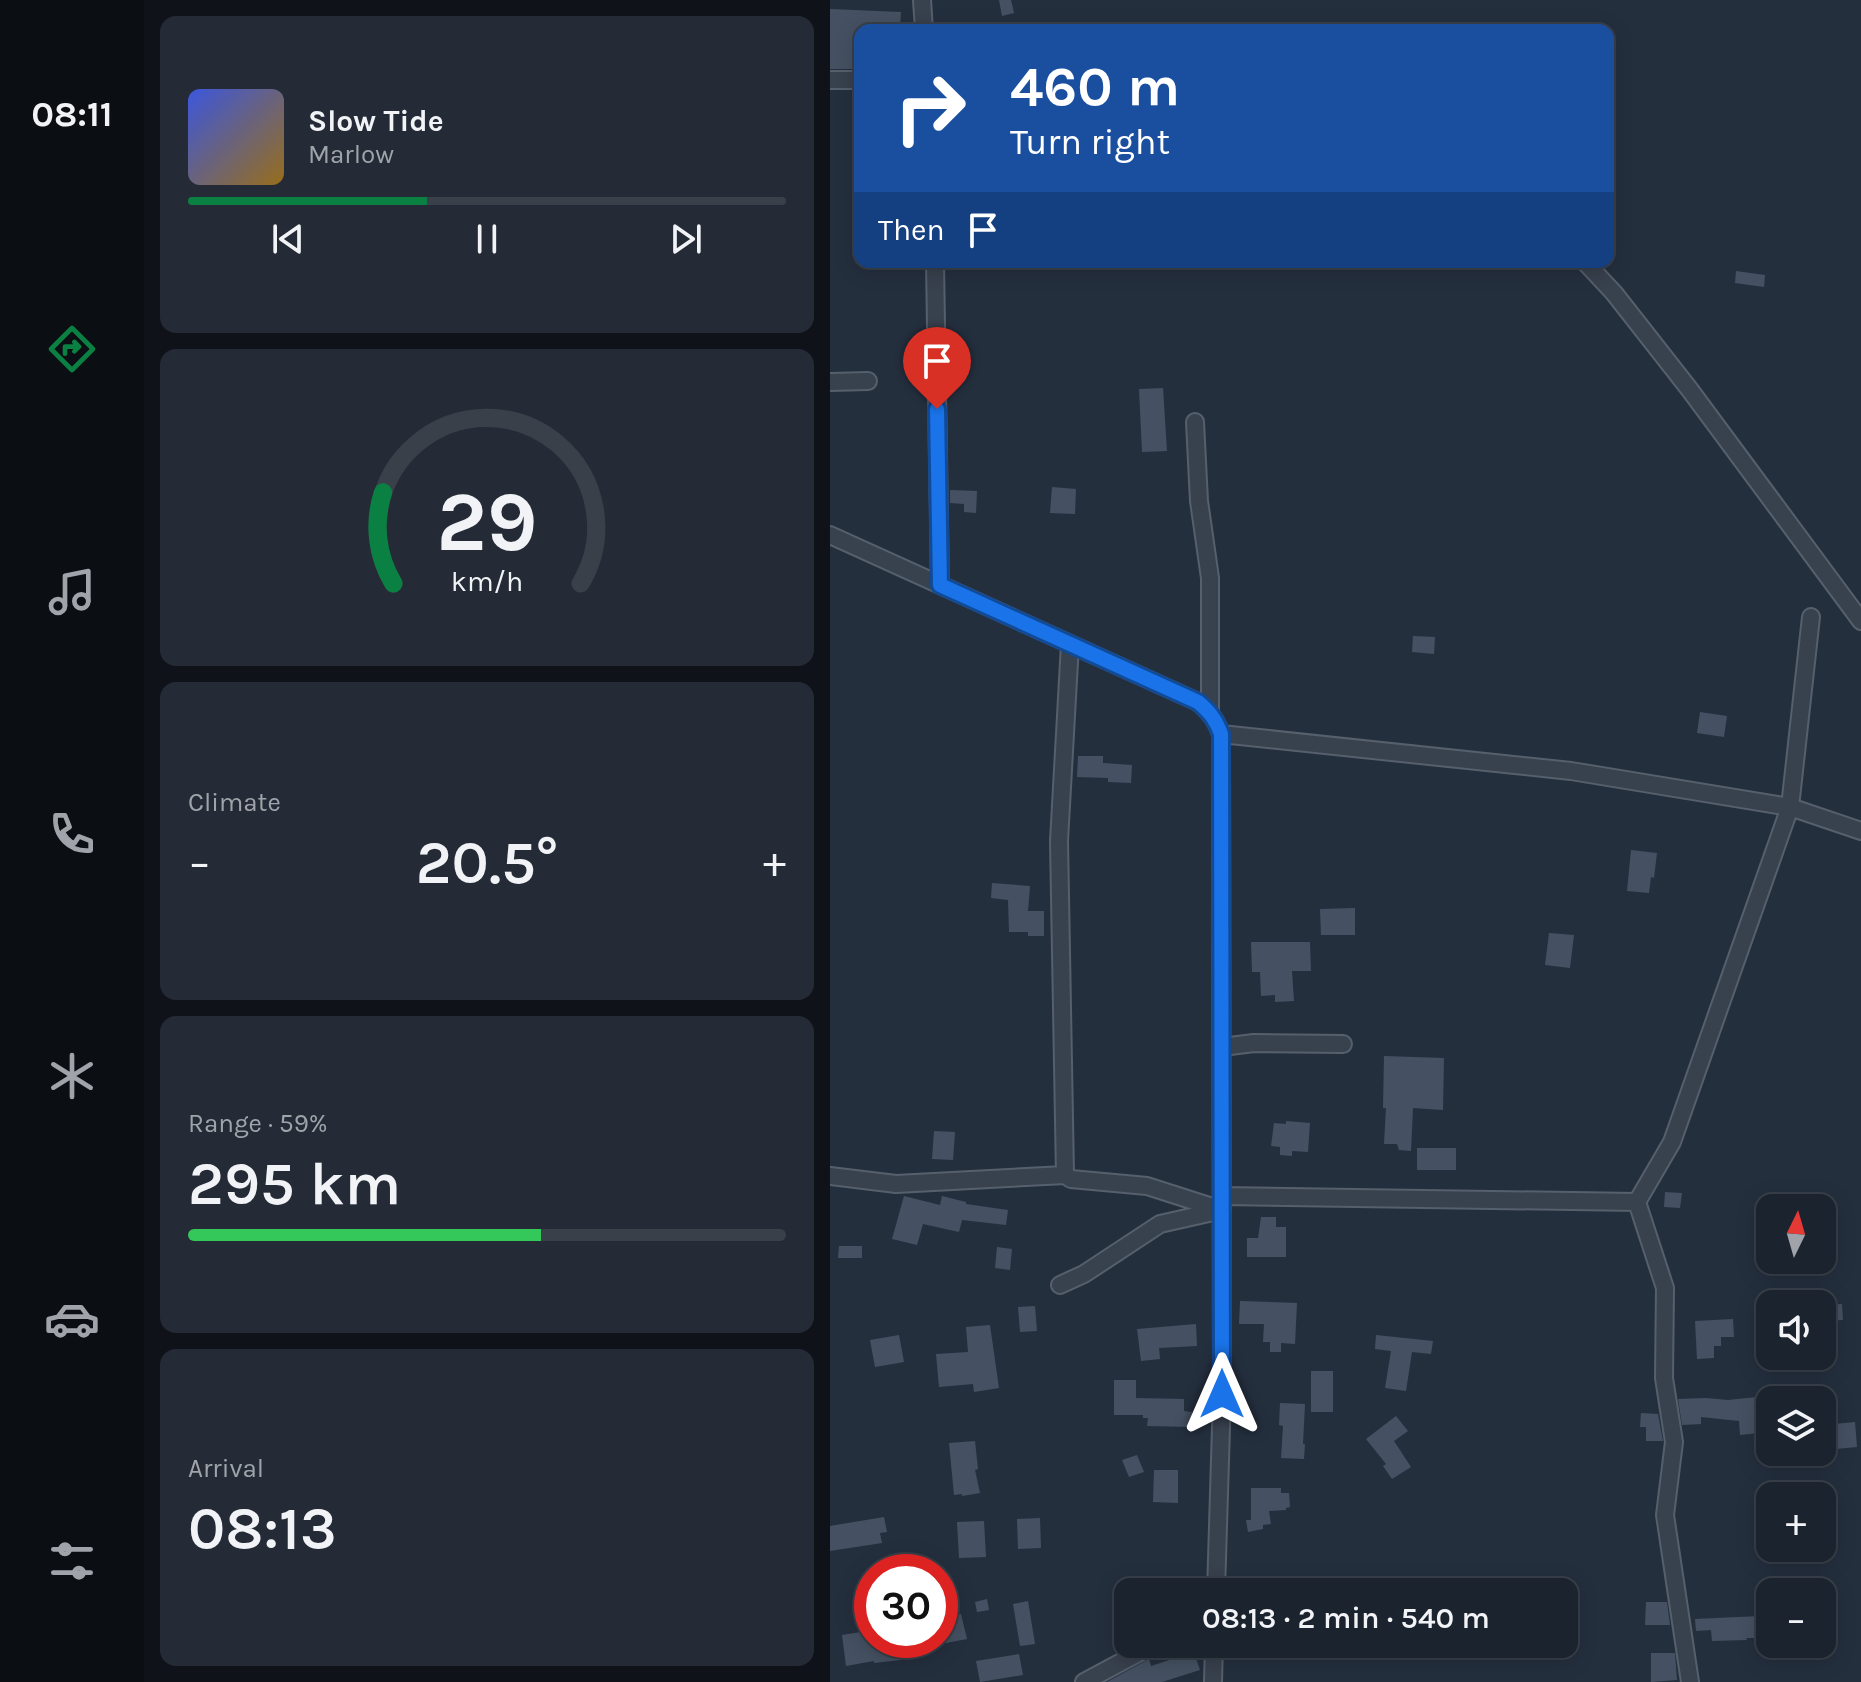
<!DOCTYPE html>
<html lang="en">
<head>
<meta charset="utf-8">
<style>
	body { margin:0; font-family:Karla,sans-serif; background:#242b36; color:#f1f3f6; height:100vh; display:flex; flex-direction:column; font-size:30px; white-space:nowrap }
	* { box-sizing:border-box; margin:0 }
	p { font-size:26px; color:#a0a4aa }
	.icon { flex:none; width:44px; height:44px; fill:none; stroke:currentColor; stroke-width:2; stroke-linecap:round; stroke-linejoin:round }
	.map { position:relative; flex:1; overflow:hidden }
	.sheet { display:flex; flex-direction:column; gap:16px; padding:16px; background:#0f1319; width:686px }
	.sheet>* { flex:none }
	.banner { position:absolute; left:24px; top:24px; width:760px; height:244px; border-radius:16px; box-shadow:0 4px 20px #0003,0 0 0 2px #39404a; background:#1a4fa0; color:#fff; overflow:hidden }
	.needle { width:52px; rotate:5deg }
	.controls { position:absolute; left:926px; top:1194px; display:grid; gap:16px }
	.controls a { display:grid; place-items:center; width:80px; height:80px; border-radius:16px; background:#1b232e; box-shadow:0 4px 20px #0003,0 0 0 2px #39404a; font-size:40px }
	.speed { position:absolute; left:24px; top:1554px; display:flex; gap:16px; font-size:40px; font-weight:700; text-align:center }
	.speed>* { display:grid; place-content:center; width:104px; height:104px; border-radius:50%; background:#1b232e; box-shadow:0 4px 20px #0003,0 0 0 2px #39404a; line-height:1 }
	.speed .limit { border:12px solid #d22; background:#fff; color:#111 }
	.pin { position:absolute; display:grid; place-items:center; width:68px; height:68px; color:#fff; margin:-82px -34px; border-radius:50% 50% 50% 0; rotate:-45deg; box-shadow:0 0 8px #0007 }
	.pin .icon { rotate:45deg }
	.me { position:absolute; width:88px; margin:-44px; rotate:0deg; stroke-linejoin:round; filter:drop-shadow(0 0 6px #0008) }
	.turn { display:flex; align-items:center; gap:28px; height:168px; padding:0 24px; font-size:36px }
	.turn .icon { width:104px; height:104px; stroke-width:2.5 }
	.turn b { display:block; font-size:56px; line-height:68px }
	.then { display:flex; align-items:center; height:76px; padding:0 24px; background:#0003; gap:16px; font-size:30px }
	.big { font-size:60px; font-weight:600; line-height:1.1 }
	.sheet .tile { flex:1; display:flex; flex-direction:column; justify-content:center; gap:12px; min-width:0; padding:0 28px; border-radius:16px; background:#242b36 }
	.sheet .dial { align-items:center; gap:0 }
	.dial svg { height:208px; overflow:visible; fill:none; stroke:#39404a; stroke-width:7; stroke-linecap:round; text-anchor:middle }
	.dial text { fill:#f1f3f6; stroke:none }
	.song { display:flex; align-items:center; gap:24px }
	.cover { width:96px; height:96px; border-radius:12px; background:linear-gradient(135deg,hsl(230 70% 55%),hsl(40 70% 35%)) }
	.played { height:8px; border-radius:4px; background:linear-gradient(90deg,#0b8043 40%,#39404a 40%) }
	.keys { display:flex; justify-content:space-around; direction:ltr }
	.heat { display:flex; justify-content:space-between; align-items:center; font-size:44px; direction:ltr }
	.charge { height:12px; border-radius:6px; background:linear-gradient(90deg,#34c759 59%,#39404a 0) }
	.trip { position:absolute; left:284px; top:1578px; width:464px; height:80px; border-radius:16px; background:#1b232e; box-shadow:0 4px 20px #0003,0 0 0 2px #39404a; font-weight:600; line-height:80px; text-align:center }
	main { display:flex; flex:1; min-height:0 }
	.tab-bar { display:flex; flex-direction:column; width:144px; justify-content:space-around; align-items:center; background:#0b0e12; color:#a0a4aa }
	.tab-bar .icon { width:56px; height:56px }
	.tab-bar .active { color:#0b8043 }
	.tab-bar b { font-size:36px; color:#f1f3f6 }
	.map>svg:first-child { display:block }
	.building { fill:#455162 }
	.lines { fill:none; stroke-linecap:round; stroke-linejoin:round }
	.street-casing { stroke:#565f6c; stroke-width:20 }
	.street { stroke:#38414e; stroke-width:16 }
	.route-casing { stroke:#114b97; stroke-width:20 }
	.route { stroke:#1a73e8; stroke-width:14 }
</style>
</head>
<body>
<main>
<nav class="tab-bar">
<b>08:11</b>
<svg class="icon active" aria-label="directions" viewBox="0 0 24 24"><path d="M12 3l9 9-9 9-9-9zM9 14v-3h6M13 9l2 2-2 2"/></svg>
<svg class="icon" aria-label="music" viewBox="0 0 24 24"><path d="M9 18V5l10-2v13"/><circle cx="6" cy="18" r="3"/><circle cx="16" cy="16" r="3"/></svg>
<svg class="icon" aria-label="phone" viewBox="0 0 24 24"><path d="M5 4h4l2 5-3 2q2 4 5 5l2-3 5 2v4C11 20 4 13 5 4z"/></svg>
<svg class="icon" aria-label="climate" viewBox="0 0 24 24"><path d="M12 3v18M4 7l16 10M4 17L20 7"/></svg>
<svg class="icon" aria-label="car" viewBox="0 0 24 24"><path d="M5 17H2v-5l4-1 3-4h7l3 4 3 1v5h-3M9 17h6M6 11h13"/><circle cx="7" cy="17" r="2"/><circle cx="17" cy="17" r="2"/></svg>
<svg class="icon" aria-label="filters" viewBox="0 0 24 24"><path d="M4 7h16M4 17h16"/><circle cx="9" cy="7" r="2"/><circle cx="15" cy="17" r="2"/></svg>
</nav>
<section class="sheet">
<div class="tile">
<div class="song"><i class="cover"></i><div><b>Slow Tide</b><p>Marlow</p></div></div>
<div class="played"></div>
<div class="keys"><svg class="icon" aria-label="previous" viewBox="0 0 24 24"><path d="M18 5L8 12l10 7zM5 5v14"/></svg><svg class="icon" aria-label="pause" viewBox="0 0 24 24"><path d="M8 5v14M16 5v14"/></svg><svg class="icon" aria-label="next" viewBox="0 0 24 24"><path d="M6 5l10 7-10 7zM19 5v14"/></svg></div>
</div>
<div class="tile dial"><svg viewBox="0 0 100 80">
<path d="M14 69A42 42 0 1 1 86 69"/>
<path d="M14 69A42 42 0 0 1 10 34" stroke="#0b8043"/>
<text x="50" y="56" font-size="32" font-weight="700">29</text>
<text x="50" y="72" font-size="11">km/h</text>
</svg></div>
<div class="tile"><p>Climate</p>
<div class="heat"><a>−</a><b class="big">20.5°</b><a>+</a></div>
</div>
<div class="tile"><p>Range · 59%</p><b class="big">295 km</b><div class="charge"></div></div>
<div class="tile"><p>Arrival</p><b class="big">08:13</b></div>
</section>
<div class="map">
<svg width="1031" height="1682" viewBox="0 0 1031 1682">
	<rect width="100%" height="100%" fill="#242f3e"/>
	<path class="building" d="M169,0H181L184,13L172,16Z
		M0,9L71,12L70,30H30V69H0Z
		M906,271L935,275L934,287L905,283Z
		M333,388L337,451L312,452L309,389Z
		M222,487L246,489L245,514L220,513Z
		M120,490L147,491L146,513L134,512V504L120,503Z
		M583,636L605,637L604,654L582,652Z
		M870,712L897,716L894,737L867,733Z
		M248,756H273V763L302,765L301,783L278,782V778L247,777Z
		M801,850L827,853L824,878L821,877L819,893L797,891Z
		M162,883L200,886L198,911H214V936H198V932H179L178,900L161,898Z
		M525,908V935H491L490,909Z
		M719,933L744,935L740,968L715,965Z
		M421,942H480L481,971H462L464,1001L445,1002V995L431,996L430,972H422Z
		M554,1056L614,1058L613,1110L583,1108L581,1151L569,1150L567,1144H554L556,1108H553Z
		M456,1121L480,1123L478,1152L462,1151V1156L450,1155V1147L441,1146L444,1123L456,1124Z
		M104,1131L125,1132L123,1160L102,1159Z
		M587,1148H626V1170H587Z
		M835,1192L852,1193L850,1208L834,1207Z
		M74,1196L110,1205L112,1196L136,1202V1204L178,1210L176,1225L132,1220L129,1232L93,1224L87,1245L62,1239Z
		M431,1217H446V1227H456V1257H417V1238H428Z
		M9,1246H32V1258H8Z
		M167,1247L182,1249L180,1270L165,1268Z
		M410,1301L467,1303L465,1344L451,1343V1352H440V1342H433L434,1324H409Z
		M1012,1304L1013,1320L998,1321L997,1305Z
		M205,1306L207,1331L190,1332L188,1307Z
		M903,1319L904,1337H891V1346H884V1358L867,1359L865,1321Z
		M366,1324L367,1346L329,1348L330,1359L311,1361L307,1329Z
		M160,1325L169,1388L144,1392L143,1384L109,1387L106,1354L138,1352L136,1327Z
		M69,1335L74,1362L45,1367L40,1340Z
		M546,1335L603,1341L601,1354L582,1352L576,1391L555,1388L561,1351L545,1349Z
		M481,1371H503V1412H481Z
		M284,1380H306V1398L354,1399V1411L362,1412V1427L317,1426L318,1418H313V1415H284Z
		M936,1396L939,1432L910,1435L909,1421L871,1417V1424L852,1425L848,1399L876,1398L898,1400Z
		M450,1403L475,1404L473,1444H475L474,1459L451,1458L453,1426L449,1425Z
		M811,1413L828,1414L833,1441H816V1427H810Z
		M566,1416L578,1431L564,1441L581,1467L562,1479L553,1466L556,1464L536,1439Z
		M1025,1422L1027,1447L1006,1449L1004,1424Z
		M145,1441L148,1469L145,1470L150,1493L132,1496V1494L124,1495L119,1443Z
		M307,1455L314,1472L299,1477L292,1460Z
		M324,1470H348V1503L323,1502Z
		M421,1488H451V1493H459L460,1507L456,1508V1510L439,1511L441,1524L433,1525V1529L418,1532L416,1520H421Z
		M54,1517L57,1532L50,1533L52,1543L0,1551V1526Z
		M210,1518L211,1548L188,1549L187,1519Z
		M154,1521L156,1557L129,1558L127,1522Z
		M157,1599L159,1610L147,1612L145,1602Z
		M198,1601L205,1644L190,1646L183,1604Z
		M816,1602H837L840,1625H815Z
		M131,1614L137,1639L116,1643L111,1618Z
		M930,1616L931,1638H916L917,1640L882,1641L881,1630L866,1631L865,1619Z
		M37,1631V1635L42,1634V1640H70L71,1660L44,1663V1661L16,1666L12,1635Z
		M647,1644H686V1656L646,1655Z
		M364,1652L370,1670L332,1682H277L319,1659L321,1666Z
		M821,1653H845L847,1680L821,1682Z
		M189,1654L193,1675L150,1682L146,1661Z"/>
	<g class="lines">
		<defs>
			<path id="street" d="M92,0L94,30
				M0,80H30
				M105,262L110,585
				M755,262L784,293L860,390L1031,621
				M0,382L38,381
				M365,422L369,501L380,578V712
				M0,535L368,702C380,712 386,720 391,734L392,1394L386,1592
				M391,734L741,771L960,807L1031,831
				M392,1047L424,1043L513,1044
				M235,1175L229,841L240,644
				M0,1176L66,1184L235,1175L241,1179L317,1186L392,1210L330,1224L254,1274L230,1285
				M392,1196L807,1202L842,1142L960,807L981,617
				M807,1202L835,1288L834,1378L844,1442L835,1515L860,1682
				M254,1682L325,1644
				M383,1682L384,1644"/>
		</defs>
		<use href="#street" class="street-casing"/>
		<use href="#street" class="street"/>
	</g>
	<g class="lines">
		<defs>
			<path id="route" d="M107,409L110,585L368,702C380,712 386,720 391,734L392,1394"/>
		</defs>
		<use href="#route" class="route-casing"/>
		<use href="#route" class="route"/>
	</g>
</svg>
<div class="controls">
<a><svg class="needle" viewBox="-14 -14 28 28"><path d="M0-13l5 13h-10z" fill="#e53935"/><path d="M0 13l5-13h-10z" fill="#a0a4aa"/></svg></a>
<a><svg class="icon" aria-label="sound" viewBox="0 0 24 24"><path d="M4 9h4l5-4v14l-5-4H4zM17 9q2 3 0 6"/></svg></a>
<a><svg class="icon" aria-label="layers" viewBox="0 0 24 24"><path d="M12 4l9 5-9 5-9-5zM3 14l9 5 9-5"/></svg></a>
<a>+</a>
<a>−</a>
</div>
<div class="speed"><div class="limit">30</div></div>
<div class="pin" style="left:107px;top:409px;background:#d93025"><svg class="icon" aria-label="arrive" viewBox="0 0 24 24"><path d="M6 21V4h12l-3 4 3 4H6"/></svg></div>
<svg class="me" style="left:392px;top:1394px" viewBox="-20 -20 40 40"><path d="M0-17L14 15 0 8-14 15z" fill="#1a73e8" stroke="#fff" stroke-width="4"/></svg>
<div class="trip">08:13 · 2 min · 540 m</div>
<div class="banner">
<div class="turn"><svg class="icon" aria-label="right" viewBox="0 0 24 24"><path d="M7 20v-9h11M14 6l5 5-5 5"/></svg><div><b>460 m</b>Turn right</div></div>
<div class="then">Then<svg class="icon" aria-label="arrive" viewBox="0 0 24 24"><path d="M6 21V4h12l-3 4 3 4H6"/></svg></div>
</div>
</div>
</main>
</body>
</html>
